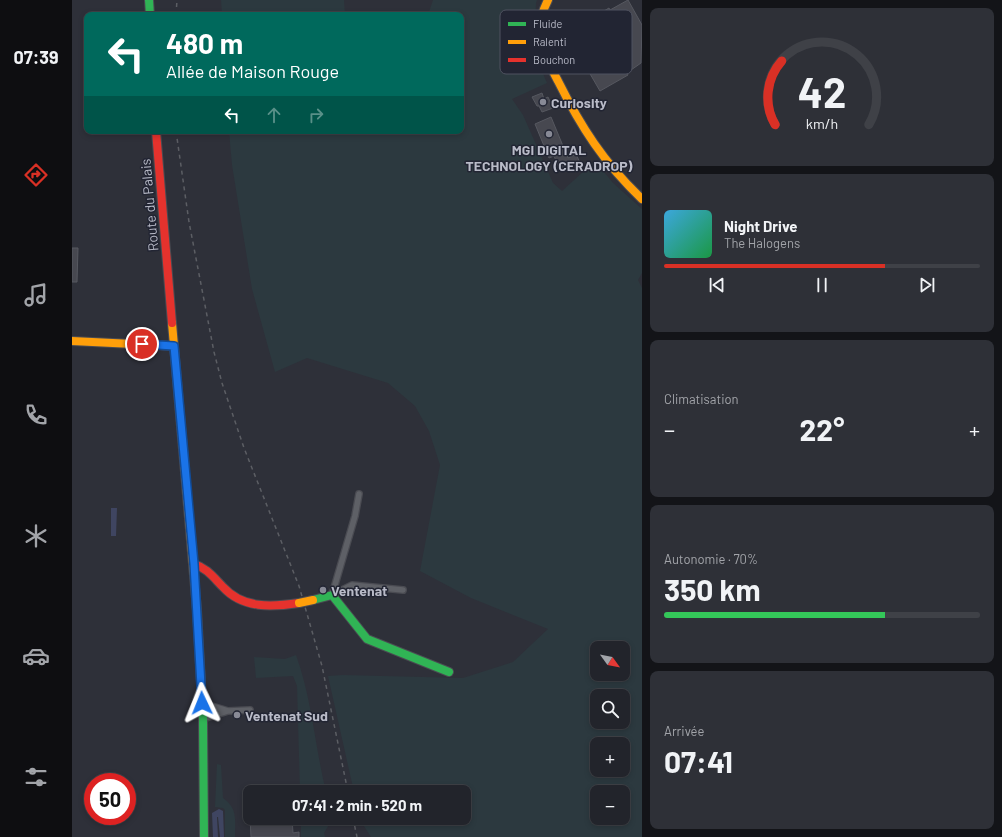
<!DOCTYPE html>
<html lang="fr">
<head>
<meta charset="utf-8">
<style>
	body { margin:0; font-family:Barlow,sans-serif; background:#2e3037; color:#f1f3f6; height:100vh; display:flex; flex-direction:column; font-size:15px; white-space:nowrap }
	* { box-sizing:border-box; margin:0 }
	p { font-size:13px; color:#a2a4a9 }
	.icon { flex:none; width:22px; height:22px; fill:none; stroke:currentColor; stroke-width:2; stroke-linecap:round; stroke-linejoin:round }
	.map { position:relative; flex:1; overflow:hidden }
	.drawer { display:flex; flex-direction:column; gap:8px; padding:8px; background:#131418; width:360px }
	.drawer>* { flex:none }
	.guide { position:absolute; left:12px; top:12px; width:380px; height:122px; border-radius:8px; box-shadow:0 2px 6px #0003,0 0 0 1px #3f4147; background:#00695c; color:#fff; overflow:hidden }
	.needle { width:26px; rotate:123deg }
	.buttons { position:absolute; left:518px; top:641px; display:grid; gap:8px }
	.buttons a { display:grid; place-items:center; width:40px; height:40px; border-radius:8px; background:#22242b; box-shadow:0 2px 6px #0003,0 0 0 1px #3f4147; font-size:20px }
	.speed { position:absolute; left:12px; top:773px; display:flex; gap:8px; font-size:20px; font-weight:700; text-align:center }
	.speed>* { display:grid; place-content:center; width:52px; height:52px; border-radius:50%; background:#22242b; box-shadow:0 2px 6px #0003,0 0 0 1px #3f4147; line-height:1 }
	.speed .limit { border:6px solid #d22; background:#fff; color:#111 }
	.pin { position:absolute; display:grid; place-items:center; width:34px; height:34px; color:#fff; margin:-17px; border:2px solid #fff; border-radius:50%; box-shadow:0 1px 4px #0007 }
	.me { position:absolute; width:44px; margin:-22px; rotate:358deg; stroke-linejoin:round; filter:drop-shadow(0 0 3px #0008) }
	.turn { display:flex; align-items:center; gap:14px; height:84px; padding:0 16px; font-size:18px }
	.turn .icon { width:52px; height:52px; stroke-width:2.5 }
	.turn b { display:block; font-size:28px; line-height:34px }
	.lanes { display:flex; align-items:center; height:38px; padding:0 16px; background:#0003; justify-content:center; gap:20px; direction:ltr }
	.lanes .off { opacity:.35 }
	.big { font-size:30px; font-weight:700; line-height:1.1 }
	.drawer .card { flex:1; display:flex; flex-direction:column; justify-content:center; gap:6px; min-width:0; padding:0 14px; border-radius:8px; background:#2e3037 }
	.drawer .dial { align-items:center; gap:0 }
	.dial svg { height:104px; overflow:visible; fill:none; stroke:#3f4147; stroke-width:7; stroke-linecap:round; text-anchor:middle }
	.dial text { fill:#f1f3f6; stroke:none }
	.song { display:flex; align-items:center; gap:12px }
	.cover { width:48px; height:48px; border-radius:6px; background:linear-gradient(135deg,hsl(200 70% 55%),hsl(140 70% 35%)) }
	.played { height:4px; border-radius:2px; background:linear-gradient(90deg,#d93025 70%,#3f4147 70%) }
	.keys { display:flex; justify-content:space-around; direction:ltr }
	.heat { display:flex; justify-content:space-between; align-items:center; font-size:22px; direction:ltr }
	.charge { height:6px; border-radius:3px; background:linear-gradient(90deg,#34c759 70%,#3f4147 0) }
	.trip { position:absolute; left:171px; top:785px; width:228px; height:40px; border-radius:8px; background:#22242b; box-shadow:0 2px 6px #0003,0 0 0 1px #3f4147; font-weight:700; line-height:40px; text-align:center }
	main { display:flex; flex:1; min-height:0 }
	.tabs { display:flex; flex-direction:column; width:72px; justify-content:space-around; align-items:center; background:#0e0e11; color:#a2a4a9 }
	.tabs .icon { width:28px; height:28px }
	.tabs .on { color:#d93025 }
	.tabs b { font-size:18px; color:#f1f3f6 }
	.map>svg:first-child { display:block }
	.green { fill:#2c393f; fill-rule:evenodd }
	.water { fill:#3f4561 }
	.building { fill:#474850; stroke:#565860 }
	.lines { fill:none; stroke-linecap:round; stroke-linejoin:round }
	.street-casing { stroke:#4a4b52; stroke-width:8 }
	.fast-casing { stroke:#4a4b52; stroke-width:10 }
	.slow-casing { stroke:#4a4b52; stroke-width:10 }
	.jam-casing { stroke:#4a4b52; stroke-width:10 }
	.street { stroke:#5e6066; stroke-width:5.5 }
	.fast { stroke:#30b455; stroke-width:8 }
	.slow { stroke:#ff9f0a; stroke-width:8 }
	.jam { stroke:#e5322d; stroke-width:8 }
	.rail { stroke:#5c5e64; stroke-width:1.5; stroke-dasharray:4 4; stroke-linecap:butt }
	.slow-bridge-casing { stroke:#4a4b52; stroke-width:10; stroke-linecap:butt }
	.slow-bridge { stroke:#ff9f0a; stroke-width:8 }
	.route-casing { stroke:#114b97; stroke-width:10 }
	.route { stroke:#1a73e8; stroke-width:7 }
	.poi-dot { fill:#888a96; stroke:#222533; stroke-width:1.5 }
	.labels { text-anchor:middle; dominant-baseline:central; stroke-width:3; stroke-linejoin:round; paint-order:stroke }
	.poi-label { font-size:14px; font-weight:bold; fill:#b9bbc8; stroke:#222533; text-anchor:start }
	.street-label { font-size:14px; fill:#b9bbc8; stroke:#222533 }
	.key { fill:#222533; stroke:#4f5260; stroke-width:1 }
	.key-label { font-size:11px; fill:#b9bbc8 }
</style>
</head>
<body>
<main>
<nav class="tabs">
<b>07:39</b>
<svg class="icon on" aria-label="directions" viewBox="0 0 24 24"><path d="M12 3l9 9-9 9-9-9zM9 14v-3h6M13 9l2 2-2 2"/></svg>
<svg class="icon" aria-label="music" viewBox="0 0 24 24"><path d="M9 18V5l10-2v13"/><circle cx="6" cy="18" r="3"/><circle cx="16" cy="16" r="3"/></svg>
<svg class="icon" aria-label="phone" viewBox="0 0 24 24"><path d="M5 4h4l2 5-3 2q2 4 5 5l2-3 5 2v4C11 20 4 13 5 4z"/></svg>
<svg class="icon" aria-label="climate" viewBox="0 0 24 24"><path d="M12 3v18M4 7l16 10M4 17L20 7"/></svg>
<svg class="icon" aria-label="car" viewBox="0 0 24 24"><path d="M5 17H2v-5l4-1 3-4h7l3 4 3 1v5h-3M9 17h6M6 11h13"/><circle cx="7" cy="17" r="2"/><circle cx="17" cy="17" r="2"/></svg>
<svg class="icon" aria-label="filters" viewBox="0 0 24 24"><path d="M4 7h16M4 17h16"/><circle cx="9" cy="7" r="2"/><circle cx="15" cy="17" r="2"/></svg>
</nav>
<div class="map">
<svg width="570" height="837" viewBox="0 0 570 837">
	<rect width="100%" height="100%" fill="#2e3039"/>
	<path class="green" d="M149,0H272L273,15H150Z
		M361,0H465L464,3L462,52L475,83L440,99L451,115L481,183L490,191L523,161L541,183L570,209V273L566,280L570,288V837H299L288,820L287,818H392V792H282L256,676L270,675L391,678L441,662L476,629L399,598L348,571L368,465L357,431L343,406L316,383L235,358L203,372L180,289L160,165L157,131H389V15H356ZM525,648H551V674H525ZM525,696H551V722H525ZM525,744H551V770H525ZM525,792H551V818H525Z
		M224,655C240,699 243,747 254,792H228L225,686L221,676L184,678L182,657L213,659Z
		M145,764L149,765L151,798C166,808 163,821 163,837H153V810L151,808L143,807Z
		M229,818H261L252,833L253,837H229Z"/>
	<path class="water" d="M39,508H45L44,536H39Z
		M147,809L151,811L152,837H148L146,817H145L146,837H141L140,813Z"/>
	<path class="building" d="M556,0L570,25L569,63L559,70L555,73L556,75L528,91L499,41L509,35L505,27L537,8L538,10Z
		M470,93L472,99L476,97L481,108L470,112L467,106H465L460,97Z
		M479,117L496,158L504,154L510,167L502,171L500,166L488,170L482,156L477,158L463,124Z
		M0,248H6L5,282H0Z
		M178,818H220L221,833L227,832V837H179Z"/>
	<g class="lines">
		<defs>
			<path id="street" d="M260,595L283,516L287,494
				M260,595L280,585L331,590
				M130,703L156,711
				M131,719L156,711L178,710"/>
			<path id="fast" d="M77,0L78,15
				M241,600L260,595L295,639L377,672
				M125,610L131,719L132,837"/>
			<path id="slow" d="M476,0C471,10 467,21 468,32C469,49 478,66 486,81C509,127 532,163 570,199
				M100,323L125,610
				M0,341L102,346"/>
			<path id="jam" d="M84,131L100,323
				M122,564C135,568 142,578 151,587C171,609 200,607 227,603"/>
		</defs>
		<use href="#street" class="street-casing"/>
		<use href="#fast" class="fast-casing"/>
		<use href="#slow" class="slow-casing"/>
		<use href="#jam" class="jam-casing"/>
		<use href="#street" class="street"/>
		<use href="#fast" class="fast"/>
		<use href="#slow" class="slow"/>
		<use href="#jam" class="jam"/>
		<path class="rail" d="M104,15L105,0
			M104,131L117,222L142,352L150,383L172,448L227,586L250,666L276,792
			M281,818L285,837"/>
		<defs>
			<path id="slow-bridge" d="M227,603L241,600"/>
		</defs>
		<use href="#slow-bridge" class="slow-bridge-casing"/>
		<use href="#slow-bridge" class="slow-bridge"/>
	</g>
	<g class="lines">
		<defs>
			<path id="route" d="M70,344L102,346L122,564L130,703"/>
		</defs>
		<use href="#route" class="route-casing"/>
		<use href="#route" class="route"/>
	</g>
	<g class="poi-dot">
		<circle cx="471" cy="102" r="4"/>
		<circle cx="477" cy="134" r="4"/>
		<circle cx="251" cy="590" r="4"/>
		<circle cx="165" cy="715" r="4"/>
	</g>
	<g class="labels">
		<g class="poi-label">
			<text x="479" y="102">Curiosity</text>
			<text x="477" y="149" text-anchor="middle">MGI DIGITAL<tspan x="477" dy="16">TECHNOLOGY (CERADROP)</tspan></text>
			<text x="259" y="590">Ventenat</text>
			<text x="173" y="715">Ventenat Sud</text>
		</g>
		<g class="street-label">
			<text transform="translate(77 205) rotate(-95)">Route du Palais</text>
		</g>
	</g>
	<rect x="428" y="10" width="132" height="64" rx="6" class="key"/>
	<rect x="436" y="22" width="18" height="4" fill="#30b455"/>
	<rect x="436" y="40" width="18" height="4" fill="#ff9f0a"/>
	<rect x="436" y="58" width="18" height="4" fill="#e5322d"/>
	<g class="key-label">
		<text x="461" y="28">Fluide</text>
		<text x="461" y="46">Ralenti</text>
		<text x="461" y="64">Bouchon</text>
	</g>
</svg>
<div class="buttons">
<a><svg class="needle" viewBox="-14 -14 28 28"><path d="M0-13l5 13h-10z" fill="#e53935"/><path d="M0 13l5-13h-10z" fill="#a2a4a9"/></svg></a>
<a><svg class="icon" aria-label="search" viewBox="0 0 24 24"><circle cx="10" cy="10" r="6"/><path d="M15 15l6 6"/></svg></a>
<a>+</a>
<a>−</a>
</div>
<div class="speed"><div class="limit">50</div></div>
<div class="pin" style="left:70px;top:344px;background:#d93025"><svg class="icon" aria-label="arrive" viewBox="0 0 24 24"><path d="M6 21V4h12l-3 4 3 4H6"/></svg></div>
<svg class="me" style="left:130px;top:703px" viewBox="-20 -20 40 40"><path d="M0-17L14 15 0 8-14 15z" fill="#1a73e8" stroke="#fff" stroke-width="4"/></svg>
<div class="trip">07:41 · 2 min · 520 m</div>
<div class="guide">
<div class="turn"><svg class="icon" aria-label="left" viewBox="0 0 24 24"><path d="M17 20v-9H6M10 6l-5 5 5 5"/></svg><div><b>480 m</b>Allée de Maison Rouge</div></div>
<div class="lanes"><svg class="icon" aria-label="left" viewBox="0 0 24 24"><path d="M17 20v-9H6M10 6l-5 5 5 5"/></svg><svg class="icon off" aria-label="ahead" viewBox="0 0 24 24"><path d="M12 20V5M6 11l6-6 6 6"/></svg><svg class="icon off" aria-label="right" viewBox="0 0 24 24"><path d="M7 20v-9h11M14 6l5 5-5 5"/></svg></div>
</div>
</div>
<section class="drawer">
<div class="card dial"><svg viewBox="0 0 100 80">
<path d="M14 69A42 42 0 1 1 86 69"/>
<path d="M14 69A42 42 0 0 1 19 20" stroke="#d93025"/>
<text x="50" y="56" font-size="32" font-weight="700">42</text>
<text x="50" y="72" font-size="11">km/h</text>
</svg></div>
<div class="card">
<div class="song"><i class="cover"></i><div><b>Night Drive</b><p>The Halogens</p></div></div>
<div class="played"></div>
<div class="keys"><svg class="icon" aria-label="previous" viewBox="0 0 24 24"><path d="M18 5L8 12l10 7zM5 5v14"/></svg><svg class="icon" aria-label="pause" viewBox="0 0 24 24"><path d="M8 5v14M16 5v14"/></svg><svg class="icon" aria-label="next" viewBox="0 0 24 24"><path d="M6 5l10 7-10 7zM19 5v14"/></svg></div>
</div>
<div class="card"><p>Climatisation</p>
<div class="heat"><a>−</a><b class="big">22°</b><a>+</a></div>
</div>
<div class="card"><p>Autonomie · 70%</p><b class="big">350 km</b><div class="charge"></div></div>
<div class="card"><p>Arrivée</p><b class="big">07:41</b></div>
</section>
</main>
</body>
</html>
